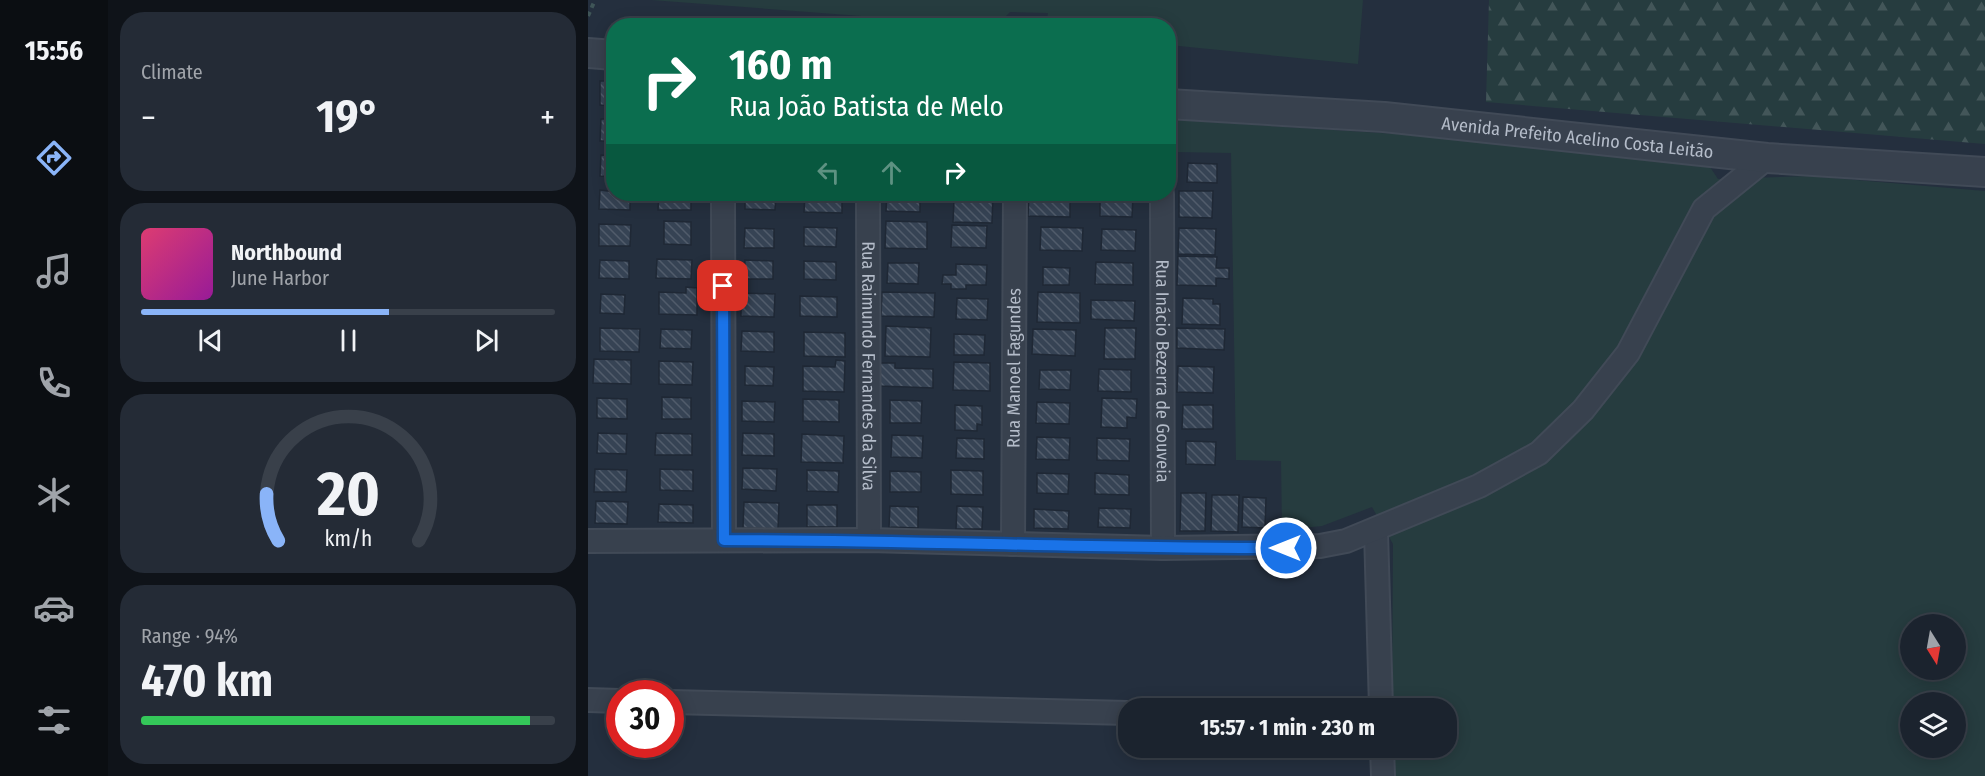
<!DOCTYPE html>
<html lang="en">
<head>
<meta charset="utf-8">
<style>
	body { margin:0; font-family:"Fira Sans Condensed",sans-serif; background:#242b36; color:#f1f3f6; height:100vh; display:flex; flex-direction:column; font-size:22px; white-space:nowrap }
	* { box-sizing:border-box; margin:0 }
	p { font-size:20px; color:#a0a4aa }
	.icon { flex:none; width:33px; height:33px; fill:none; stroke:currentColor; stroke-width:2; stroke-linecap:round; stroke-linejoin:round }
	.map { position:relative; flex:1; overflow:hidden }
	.side { display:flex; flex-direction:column; gap:12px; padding:12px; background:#0f1319; width:480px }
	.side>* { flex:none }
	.top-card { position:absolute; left:18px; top:18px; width:570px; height:183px; border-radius:24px; box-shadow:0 3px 15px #0003,0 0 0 2px #39404a; background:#0b6e4f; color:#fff; overflow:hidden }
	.needle { width:39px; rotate:169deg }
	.fabs { position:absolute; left:1312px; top:614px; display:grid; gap:12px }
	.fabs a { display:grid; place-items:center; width:66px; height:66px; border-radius:50%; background:#1b232e; box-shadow:0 3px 15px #0003,0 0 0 2px #39404a; font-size:30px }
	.speed { position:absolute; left:18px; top:680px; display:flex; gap:12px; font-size:30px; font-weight:700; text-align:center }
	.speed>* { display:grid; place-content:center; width:78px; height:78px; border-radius:50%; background:#1b232e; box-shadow:0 3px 15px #0003,0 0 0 2px #39404a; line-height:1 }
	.speed .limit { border:9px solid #d22; background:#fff; color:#111 }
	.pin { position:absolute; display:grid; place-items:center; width:51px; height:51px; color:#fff; margin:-26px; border-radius:12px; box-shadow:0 3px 9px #0006 }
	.me { position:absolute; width:66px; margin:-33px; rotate:270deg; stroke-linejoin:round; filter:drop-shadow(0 0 4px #0008) }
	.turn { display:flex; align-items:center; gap:21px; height:126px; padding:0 24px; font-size:27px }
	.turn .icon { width:78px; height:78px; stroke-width:2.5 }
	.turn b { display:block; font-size:42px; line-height:51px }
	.lanes { display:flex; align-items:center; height:57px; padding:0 24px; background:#0003; justify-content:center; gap:30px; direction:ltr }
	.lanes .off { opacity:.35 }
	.big { font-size:45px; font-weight:700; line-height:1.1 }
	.side .tile { flex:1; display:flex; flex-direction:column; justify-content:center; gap:9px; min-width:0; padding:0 21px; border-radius:24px; background:#242b36 }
	.side .dial { align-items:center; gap:0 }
	.dial svg { height:156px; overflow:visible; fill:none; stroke:#39404a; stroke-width:7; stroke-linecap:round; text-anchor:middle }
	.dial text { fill:#f1f3f6; stroke:none }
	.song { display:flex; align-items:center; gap:18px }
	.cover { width:72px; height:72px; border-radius:9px; background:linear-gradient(135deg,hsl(340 70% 55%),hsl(300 70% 35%)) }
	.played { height:6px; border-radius:3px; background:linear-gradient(90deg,#8ab4f8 60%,#39404a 60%) }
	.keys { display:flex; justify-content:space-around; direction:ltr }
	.heat { display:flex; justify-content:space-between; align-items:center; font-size:33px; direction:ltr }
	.charge { height:9px; border-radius:4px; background:linear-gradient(90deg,#34c759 94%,#39404a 0) }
	.trip { position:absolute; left:530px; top:698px; width:339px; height:60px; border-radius:24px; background:#1b232e; box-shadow:0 3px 15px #0003,0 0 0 2px #39404a; font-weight:700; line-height:60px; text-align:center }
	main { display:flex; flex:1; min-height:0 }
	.dock { display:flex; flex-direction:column; width:108px; justify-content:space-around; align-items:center; background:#0b0e12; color:#a0a4aa }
	.dock .icon { width:42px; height:42px }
	.dock .selected { color:#8ab4f8 }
	.dock b { font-size:27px; color:#f1f3f6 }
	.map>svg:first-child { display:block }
	.green { fill:#263c3f; fill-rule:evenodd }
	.forest { fill:url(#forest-firs) }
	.building { fill:url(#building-back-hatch); stroke:#1f2835; stroke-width:1.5 }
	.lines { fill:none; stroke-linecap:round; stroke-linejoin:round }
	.minor-casing { stroke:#414a57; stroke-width:26 }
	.tertiary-casing { stroke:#414a57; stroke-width:32 }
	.path { stroke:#3f5557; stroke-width:4; stroke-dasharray:4.5 4.5; stroke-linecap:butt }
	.minor { stroke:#38414e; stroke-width:22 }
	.tertiary { stroke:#38414e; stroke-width:28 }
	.route-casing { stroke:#114b97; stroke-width:15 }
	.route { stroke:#1a73e8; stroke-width:10 }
	.labels { text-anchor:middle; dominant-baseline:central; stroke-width:6; stroke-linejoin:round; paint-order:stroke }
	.street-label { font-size:18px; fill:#b4bcc9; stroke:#1d2633 }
</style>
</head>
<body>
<main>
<nav class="dock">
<b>15:56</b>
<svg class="icon selected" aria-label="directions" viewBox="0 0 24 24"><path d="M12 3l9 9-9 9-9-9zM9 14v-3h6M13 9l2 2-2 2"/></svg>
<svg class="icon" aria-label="music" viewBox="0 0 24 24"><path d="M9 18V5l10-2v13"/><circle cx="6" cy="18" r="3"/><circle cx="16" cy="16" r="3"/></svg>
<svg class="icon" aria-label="phone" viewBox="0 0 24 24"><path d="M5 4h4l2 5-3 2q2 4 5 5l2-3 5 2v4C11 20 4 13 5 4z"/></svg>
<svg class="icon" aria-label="climate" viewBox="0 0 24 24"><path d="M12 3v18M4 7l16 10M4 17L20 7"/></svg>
<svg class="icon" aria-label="car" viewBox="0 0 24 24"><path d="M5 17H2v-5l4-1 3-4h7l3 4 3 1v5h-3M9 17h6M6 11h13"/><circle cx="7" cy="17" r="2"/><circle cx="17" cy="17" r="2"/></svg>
<svg class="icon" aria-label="filters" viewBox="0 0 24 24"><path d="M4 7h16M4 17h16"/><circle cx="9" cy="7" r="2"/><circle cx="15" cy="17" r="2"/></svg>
</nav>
<section class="side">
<div class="tile"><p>Climate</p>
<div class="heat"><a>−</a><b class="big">19°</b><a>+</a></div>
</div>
<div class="tile">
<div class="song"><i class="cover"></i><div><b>Northbound</b><p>June Harbor</p></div></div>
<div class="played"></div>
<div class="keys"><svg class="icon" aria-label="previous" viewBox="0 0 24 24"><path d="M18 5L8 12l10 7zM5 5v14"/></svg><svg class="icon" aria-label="pause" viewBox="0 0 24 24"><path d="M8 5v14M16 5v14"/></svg><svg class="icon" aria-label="next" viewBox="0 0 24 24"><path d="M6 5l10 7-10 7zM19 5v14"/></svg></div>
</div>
<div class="tile dial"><svg viewBox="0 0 100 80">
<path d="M14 69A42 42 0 1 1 86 69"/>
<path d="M14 69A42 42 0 0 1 8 45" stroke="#8ab4f8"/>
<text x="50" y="56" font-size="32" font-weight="700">20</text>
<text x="50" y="72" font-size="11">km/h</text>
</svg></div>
<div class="tile"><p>Range · 94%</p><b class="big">470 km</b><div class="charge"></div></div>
</section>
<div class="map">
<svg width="1397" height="776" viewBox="0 0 1397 776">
	<defs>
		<pattern id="forest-firs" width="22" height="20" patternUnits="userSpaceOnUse" patternTransform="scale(1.5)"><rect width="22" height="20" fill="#263c3f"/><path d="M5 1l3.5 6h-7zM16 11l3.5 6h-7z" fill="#435659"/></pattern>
		<pattern id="building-back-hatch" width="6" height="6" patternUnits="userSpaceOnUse" patternTransform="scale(1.5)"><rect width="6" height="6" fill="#364354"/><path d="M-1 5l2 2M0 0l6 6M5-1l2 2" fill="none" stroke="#515c6b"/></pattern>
	</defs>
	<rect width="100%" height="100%" fill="#242f3e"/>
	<path class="green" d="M63,0H775L770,64L581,45L580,26L458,25L460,13L422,12L409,25L405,26Z
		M588,120L920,141L1084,159L1122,167L1130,179L1221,176L1397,191V776H804V747H858V708H804L805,544L784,507L734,526L694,530L693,461L648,460L643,153L587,152ZM1323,624H1368V669H1323ZM1323,702H1368V747H1323Z"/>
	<path class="forest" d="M901,0H1397V144L898,102Z"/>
	<path class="building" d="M12,81H26V106L12,105Z
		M13,119H26V141H12Z
		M13,155L26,156V177L12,176Z
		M600,163L629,164V183L599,182Z
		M12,190L42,194V210L11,209Z
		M591,191H625L624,218L591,217Z
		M71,194H103V210H70Z
		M157,194H188L187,210L157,209Z
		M217,194H254V213L216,212Z
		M299,194H332V212L298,211Z
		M397,194H405L404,223L365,222L366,201L397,202Z
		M441,194H482V217L440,216Z
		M512,196H545L544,217L512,216Z
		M76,221L103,222V245L76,244Z
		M298,221L339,222V249L297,248Z
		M11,224L43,225L42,246H11Z
		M364,225L399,226L398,248L363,247Z
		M216,227L249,228L248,247L216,246Z
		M453,227L495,228L494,251L452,250Z
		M157,228L186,229V248H156Z
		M591,228L628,229L627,255L590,254Z
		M514,229L548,230L547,251L513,250Z
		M590,256L629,257L628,268H641V279L628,278V286L589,285Z
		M69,259L104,260L103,279L68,278Z
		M12,260L41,261V279L11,278Z
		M157,260L185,261V279H156Z
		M216,261L248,262V280L216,279Z
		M508,262L545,263V285L507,284Z
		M300,263H331L330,284L299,283Z
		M368,264L399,265L398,285H378V289H363V284H354L355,275H368Z
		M455,267L482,268L481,285H455Z
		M98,287L109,288V315L71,314V292L98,293Z
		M294,292L347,293L346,317L293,316Z
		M450,292L492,293V323L449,322Z
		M153,293L187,294L186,317L153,316Z
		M13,294L37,295L36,314L12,313Z
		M212,296L249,297V317L212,316Z
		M369,298L400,299L399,320L368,319Z
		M595,298L625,299V304H632V325L594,324Z
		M503,300L547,301L546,321L503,319Z
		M298,326L343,328L342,357L297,356Z
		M12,328L52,329L51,352L12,351Z
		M517,328H548L547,359H516Z
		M589,328L637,329L636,350L589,348Z
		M73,329L104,330L103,349L72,348Z
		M445,329L488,330L487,356L444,354Z
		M154,331L186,332V352L153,351Z
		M216,332L257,333V357L216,356Z
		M366,334L397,335L396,355H366Z
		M6,359L43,360V384L5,383Z
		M248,360L257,361L256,392L215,391V366L247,367Z
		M71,361L105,362L104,385L71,384Z
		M366,362L402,363V391L365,390Z
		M292,363H307V368L345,369V388L292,386Z
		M157,366L186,367L185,386L157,385Z
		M590,366L626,367L625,393L589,392Z
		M511,369L543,370V392L510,391Z
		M452,370H483L482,390L451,389Z
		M74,397L103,398V419H74Z
		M9,398L39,399V419L9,418Z
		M514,398L549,399L548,418L539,417V428L513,427Z
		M215,399L251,400V422L215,421Z
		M302,400L334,401L333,423H302Z
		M154,401L187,402L186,422L154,421Z
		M449,402L482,403L481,424L448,423Z
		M367,405L394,406V425L389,424V431L367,430Z
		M595,405H625V429H594Z
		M10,433L39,434L38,454L9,453Z
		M68,433L104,434V455H67Z
		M155,433L186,434V456L154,455Z
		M214,434L256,436L255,463L213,462Z
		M304,435L335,436L334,458L303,457Z
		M449,437L482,438L481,460L448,459Z
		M369,438L396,439V459L368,458Z
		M509,438L542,439L541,461L509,460Z
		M598,441L628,442L627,465L598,464Z
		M155,468L189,469L188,491L154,489Z
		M7,469L39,470L38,492H6Z
		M72,469L105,470V491L72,490Z
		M219,470L251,471L250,492L219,491Z
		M363,470L395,471V495L363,494Z
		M302,471L333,472V492H302Z
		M449,473L481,474L480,494L449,493Z
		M507,473L541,475V495L507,494Z
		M593,493H618L617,531H592Z
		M624,495H651L650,532L623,531Z
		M655,497L678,498L677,528L654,527Z
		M8,501L40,502L39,524L7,523Z
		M156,502L191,503L190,529L155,528Z
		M71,504L105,505V523L70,522Z
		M219,505H249V527H219Z
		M302,506L330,507V528L301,527Z
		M369,506L395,507L394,529H368Z
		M511,508L543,509L542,528L510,527Z
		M446,509L481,511L480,529L446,528Z"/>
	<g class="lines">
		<defs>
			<g id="minor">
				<path d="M135,194L136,540"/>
				<path id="s1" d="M280,194L281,540"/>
				<path id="s2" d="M574,194L575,548"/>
				<path d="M788,531L793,708"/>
				<path d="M0,541L281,540L575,548L732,546L758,541L891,486L951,453L995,410L1040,353L1116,209L1179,158"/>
				<path id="s3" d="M425,544L427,194"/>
				<path d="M0,700L32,701"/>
				<path d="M82,702L540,713"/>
				<path d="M794,747L795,776"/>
			</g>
			<g id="tertiary">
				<path d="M0,53L26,55"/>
				<path id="s4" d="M580,104L796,117L1179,158L1397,172"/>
			</g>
		</defs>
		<use href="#minor" class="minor-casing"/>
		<use href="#tertiary" class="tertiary-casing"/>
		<path class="path" d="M0,16L7,0"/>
		<use href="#minor" class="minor"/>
		<use href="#tertiary" class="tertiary"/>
	</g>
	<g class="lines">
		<defs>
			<path id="route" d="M135,286L136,540C323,540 511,549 698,548"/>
		</defs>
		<use href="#route" class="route-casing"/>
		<use href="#route" class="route"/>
	</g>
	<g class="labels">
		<g class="street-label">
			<text stroke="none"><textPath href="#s4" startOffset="411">Avenida Prefeito Acelino Costa Leitão</textPath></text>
			<text stroke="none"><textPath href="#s1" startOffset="172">Rua Raimundo Fernandes da Silva</textPath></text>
			<text stroke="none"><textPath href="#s3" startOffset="176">Rua Manoel Fagundes</textPath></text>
			<text stroke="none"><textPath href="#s2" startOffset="177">Rua Inácio Bezerra de Gouveia</textPath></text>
		</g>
	</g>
</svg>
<div class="fabs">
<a><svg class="needle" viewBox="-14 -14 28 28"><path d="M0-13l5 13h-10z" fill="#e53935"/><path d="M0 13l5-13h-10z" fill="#a0a4aa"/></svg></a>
<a><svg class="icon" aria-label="layers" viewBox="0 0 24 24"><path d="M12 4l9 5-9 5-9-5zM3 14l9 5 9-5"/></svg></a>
</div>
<div class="speed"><div class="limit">30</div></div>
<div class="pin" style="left:135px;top:286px;background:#d93025"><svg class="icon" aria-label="arrive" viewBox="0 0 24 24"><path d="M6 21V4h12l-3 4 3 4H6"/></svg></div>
<svg class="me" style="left:698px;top:548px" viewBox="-20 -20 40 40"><circle r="17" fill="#1a73e8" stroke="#fff" stroke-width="3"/><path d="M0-11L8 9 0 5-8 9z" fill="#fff"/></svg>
<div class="trip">15:57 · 1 min · 230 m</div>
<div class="top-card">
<div class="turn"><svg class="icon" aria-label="right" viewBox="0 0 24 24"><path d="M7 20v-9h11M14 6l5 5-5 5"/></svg><div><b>160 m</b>Rua João Batista de Melo</div></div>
<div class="lanes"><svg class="icon off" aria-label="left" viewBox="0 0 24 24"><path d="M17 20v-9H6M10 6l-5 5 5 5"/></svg><svg class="icon off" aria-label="ahead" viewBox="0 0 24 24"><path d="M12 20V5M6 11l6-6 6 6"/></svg><svg class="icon" aria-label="right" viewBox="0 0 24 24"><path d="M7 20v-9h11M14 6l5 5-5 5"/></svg></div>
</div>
</div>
</main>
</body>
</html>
